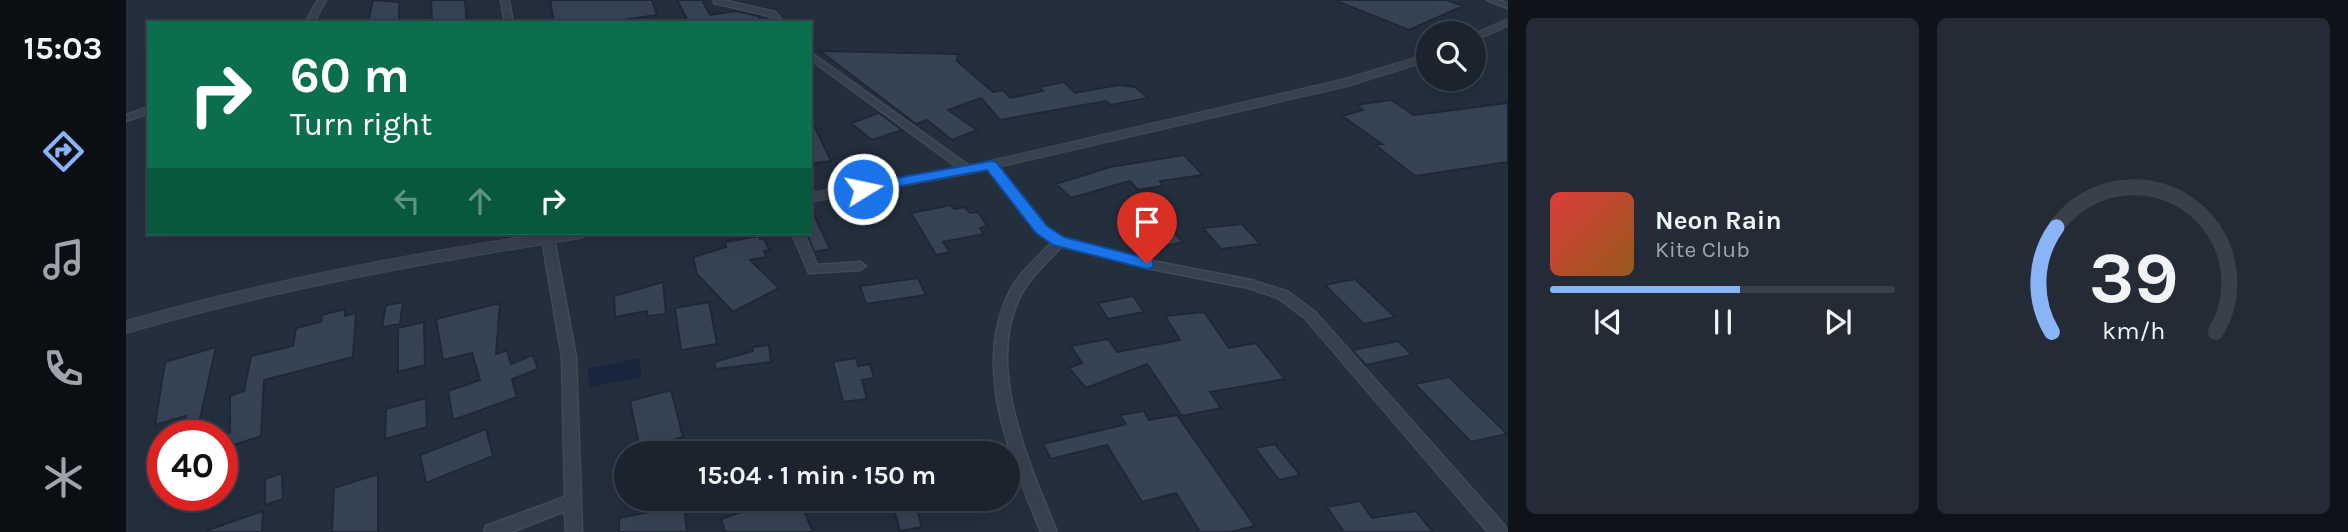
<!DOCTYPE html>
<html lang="en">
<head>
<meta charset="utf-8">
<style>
	body { margin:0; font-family:Karla,sans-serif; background:#242b36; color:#f1f3f6; height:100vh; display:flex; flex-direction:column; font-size:26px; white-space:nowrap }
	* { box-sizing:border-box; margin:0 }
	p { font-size:23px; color:#a0a4aa }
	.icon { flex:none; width:38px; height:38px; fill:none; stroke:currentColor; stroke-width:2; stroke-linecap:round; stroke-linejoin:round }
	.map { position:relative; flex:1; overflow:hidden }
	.drawer { display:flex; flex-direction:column; gap:18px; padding:18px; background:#0f1319; width:840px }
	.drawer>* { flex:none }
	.banner { position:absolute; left:21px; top:21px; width:665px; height:214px; border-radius:0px; box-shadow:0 7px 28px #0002,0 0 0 2px #39404a; background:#0b6e4f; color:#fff; overflow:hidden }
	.buttons { position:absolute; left:1290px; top:21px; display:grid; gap:14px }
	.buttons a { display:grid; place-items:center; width:70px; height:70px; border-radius:50%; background:#1b232e; box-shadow:0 7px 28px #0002,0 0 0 2px #39404a; font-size:35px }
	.speed { position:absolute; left:21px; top:420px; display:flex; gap:14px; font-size:35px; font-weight:700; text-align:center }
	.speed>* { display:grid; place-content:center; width:91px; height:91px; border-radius:50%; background:#1b232e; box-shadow:0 7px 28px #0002,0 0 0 2px #39404a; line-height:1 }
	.speed .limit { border:10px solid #d22; background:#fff; color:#111 }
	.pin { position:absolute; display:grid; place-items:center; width:60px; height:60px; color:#fff; margin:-72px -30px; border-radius:50% 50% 50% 0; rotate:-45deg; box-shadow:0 0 7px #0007 }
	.pin .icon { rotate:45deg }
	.me { position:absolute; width:77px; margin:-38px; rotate:80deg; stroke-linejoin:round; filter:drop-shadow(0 0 5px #0008) }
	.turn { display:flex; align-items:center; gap:24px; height:147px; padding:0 28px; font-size:32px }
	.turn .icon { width:91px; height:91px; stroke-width:2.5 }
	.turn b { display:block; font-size:49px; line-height:60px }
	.lanes { display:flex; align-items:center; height:66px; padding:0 28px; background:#0003; justify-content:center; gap:35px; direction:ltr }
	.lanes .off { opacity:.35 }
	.drawer .card { flex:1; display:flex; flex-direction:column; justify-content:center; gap:10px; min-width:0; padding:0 24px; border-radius:10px; background:#242b36 }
	.drawer .dial { align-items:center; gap:0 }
	.dial svg { height:182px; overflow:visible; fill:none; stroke:#39404a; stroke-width:7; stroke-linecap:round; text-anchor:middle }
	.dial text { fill:#f1f3f6; stroke:none }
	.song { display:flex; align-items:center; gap:21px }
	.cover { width:84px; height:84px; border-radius:10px; background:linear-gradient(135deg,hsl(0 70% 55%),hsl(30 70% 35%)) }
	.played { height:7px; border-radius:4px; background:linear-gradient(90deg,#8ab4f8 55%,#39404a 55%) }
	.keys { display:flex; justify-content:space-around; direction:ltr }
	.drawer .tiles { flex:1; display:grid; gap:18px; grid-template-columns:repeat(2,1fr) }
	.trip { position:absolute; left:488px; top:441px; width:406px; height:70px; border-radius:35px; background:#1b232e; box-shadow:0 7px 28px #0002,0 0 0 2px #39404a; font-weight:700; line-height:70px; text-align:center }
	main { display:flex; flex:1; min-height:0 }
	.tab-bar { display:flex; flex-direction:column; width:126px; justify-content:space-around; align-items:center; background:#0b0e12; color:#a0a4aa }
	.tab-bar .icon { width:49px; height:49px }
	.tab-bar .current { color:#8ab4f8 }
	.tab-bar b { font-size:32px; color:#f1f3f6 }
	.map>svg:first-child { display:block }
	.water { fill:#17263c }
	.building { fill:#364354; stroke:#1f2835; stroke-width:2 }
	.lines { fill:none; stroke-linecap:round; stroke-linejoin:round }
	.minor-casing { stroke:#414a57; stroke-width:3 }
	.tertiary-casing { stroke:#414a57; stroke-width:2 }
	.minor { fill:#38414e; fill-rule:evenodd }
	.tertiary { fill:#38414e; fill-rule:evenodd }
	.route { fill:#1a73e8; stroke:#114b97; stroke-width:2 }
</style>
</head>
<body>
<main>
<nav class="tab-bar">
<b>15:03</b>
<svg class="icon current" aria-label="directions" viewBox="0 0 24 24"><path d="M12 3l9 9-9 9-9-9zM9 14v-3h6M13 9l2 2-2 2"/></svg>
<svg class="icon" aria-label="music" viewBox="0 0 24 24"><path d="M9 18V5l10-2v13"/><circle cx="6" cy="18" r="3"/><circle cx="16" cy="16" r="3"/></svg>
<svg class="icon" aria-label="phone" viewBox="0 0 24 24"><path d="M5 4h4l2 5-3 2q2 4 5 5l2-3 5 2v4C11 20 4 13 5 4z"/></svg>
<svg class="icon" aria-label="climate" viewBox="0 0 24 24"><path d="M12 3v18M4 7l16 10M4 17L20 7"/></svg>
</nav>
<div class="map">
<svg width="1382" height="532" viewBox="0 0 1382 532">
	<rect width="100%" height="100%" fill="#242f3e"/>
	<path class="water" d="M513,358L516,377L464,387L462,369Z"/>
	<path class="building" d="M247,0L273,2V19L269,23H242Z
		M305,0H339L341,23H306Z
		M424,0H526L531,15L476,23H428Z
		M551,0H576L584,15L610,11L632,16L636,23H563Z
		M1208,0H1321L1337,6L1283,30Z
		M694,51L832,54L831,61L867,92L877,90L884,98L917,91L913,87L938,82L949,93L992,85L1009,87L1022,98L984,105L980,101L874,120L855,98L822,110L851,130L826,140L801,120L790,124Z
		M1265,100L1288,115L1382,103V162L1289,176L1249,145L1256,144L1216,116L1237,110L1231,106L1236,104Z
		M753,113L776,130L746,140L725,123Z
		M684,117L705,161L684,164Z
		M1058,155L1077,175L1034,181L1037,186L1012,190L1004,181L945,198L930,184L984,167Z
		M825,205L828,209L839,207L844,213L852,212L861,226L854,228L858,234L817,242L824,252L810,255L785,213Z
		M684,206L704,249L688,252L681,233H684Z
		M1025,208L1057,242L1026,249L995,215Z
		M1116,224L1134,244L1095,249L1077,228Z
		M633,236L634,239L638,238L643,250L638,251L640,257L624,260L653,288L607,312L571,274L567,257L600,247L599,242Z
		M792,278L800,295L740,304L734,286Z
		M1229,279L1269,317L1238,324L1199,285Z
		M537,282L540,314L521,316V311L489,317L488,296Z
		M1007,296L1018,312L982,319L972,303Z
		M277,302L274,324L256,327L260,305Z
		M583,302L591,344L555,350L549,308Z
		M374,303L370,354L381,350L385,364L407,355L412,369L386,379L391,397L327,420L322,391L354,380L346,353L317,360L310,319Z
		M219,309V316L230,313L227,357L138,380L135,436L96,449L97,435L104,432V396L118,391L125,356L167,346L170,328L195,322L196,315Z
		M1078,312L1103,348L1130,343L1159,379L1084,392L1095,408L1056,416L1021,364L960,388L943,368L956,363L945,346L982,339L991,352L1054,340L1039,316Z
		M298,322L299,365L272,372V328Z
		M1272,341L1286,355L1240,365L1226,350Z
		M643,345L645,362L590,369L588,362L627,351V347Z
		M90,347L70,436H55L60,416L29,425L39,362Z
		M730,358L732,366L744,364L748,378L736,380L741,399L717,402L707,362Z
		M1323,377L1381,434L1345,442L1289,384Z
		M545,390L557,437L514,450L504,401Z
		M300,398L301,427L259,439L260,409Z
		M1018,411L1023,420L1051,415L1129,526L1104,532H1074L1050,493L1016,502L981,445L925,459L917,444L1000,424L994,415Z
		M360,429L367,456L300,483L294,455Z
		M797,439L802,453H754V445Z
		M1149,444L1174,475L1153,480L1129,448Z
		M156,473L157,499L139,505V479Z
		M252,474V532H206L208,488Z
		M654,499H673L687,532H599L595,519Z
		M765,499H788L796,527L774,531Z
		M1234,501L1246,518L1290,511L1307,532H1218L1201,507Z
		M558,505L561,532H493V518Z
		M137,511L136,532H82V530Z"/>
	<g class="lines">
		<defs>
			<path id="minor" d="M192,0H200L187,23H179Z
				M375,0H383L387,23H379Z
				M588,0H597L649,12L658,23H649L643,16L588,3Z
				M1361,0H1372L1382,3V8Z
				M684,52L846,168L847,170L846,172H838L684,59Z
				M23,107V113L0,121V115Z
				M865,162L869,163L920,227L937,238L1021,260L1125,280L1162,292L1189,312L1379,526L1381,532H1362L1179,318L1152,298L1123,288L1021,268L936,246C923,260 907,274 897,291C856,362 903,463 931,532H915C885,458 845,368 884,291C894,272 912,257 926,242L912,233L861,167L860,165Z
				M415,233H427L450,357L456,532H440L439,511L386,532H358L360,526L439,497L436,357Z
				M666,233H678L691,265L734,262L740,266L734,270L683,273Z"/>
			<path id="tertiary" d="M1382,19V26L1348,41V34Z
				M1302,54V61L1222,86L842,174L684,202V193L842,166L1219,79Z
				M424,233H464L456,238C302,262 150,289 0,333V321C139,281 281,254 424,233Z"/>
		</defs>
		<use href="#minor" class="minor-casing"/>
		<use href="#tertiary" class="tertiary-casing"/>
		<use href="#minor" class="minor"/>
		<use href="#tertiary" class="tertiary"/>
	</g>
	<path class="route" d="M865,161L870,162L921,226L938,237L1027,260V267L1021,269L927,245L910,233L861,170L737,193L730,189L737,184Z"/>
</svg>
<div class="buttons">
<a><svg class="icon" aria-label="search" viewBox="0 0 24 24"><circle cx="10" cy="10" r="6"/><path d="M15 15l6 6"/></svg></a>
</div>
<div class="speed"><div class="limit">40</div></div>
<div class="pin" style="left:1021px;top:264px;background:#d93025"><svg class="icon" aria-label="arrive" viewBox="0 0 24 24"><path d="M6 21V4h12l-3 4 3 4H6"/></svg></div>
<svg class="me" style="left:737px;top:189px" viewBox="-20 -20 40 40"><circle r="17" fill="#1a73e8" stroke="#fff" stroke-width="3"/><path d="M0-11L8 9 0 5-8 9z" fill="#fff"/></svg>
<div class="trip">15:04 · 1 min · 150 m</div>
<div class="banner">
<div class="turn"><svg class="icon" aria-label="right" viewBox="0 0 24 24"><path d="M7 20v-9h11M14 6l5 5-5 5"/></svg><div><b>60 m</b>Turn right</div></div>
<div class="lanes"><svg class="icon off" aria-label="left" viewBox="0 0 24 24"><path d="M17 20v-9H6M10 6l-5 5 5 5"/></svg><svg class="icon off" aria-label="ahead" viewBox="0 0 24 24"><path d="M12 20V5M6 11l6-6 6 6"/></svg><svg class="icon" aria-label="right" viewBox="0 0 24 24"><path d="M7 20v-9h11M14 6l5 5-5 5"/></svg></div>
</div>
</div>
<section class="drawer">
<div class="tiles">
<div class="card">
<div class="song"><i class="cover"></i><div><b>Neon Rain</b><p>Kite Club</p></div></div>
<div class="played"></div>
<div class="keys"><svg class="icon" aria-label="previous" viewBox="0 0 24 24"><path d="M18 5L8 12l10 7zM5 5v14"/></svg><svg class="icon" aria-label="pause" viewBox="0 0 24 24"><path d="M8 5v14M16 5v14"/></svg><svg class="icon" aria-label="next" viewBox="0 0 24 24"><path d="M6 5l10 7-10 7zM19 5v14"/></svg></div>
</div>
<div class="card dial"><svg viewBox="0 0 100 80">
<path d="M14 69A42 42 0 1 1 86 69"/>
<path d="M14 69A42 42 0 0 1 16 23" stroke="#8ab4f8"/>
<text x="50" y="56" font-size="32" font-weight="700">39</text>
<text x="50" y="72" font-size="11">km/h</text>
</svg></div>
</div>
</section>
</main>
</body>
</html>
